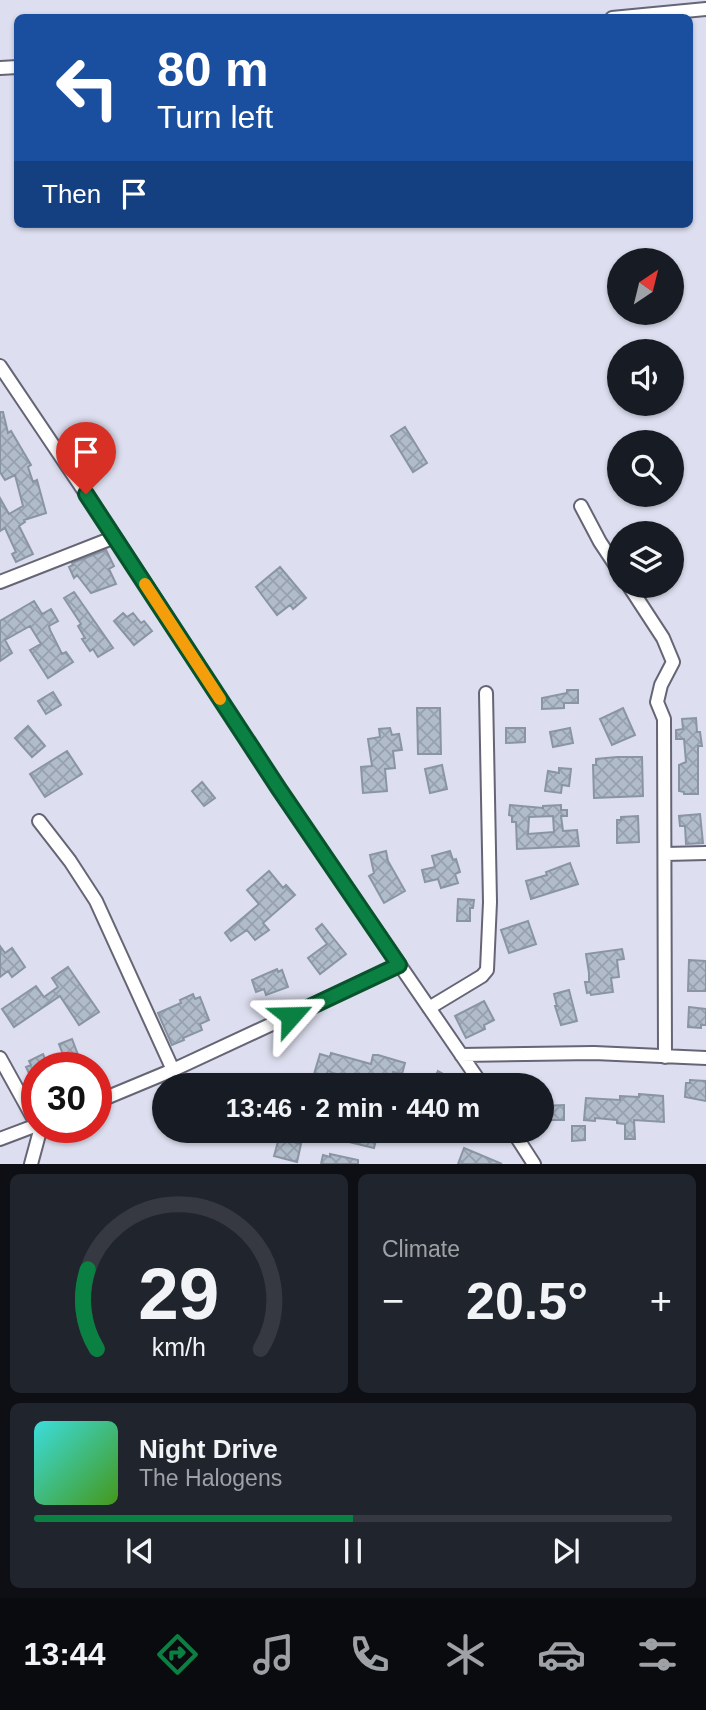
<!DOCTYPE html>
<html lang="en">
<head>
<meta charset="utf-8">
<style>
	body { margin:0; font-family:Helvetica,sans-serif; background:#20242c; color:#f1f3f6; height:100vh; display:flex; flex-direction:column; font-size:26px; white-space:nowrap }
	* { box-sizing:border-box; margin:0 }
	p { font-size:23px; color:#9ea1a6 }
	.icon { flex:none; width:38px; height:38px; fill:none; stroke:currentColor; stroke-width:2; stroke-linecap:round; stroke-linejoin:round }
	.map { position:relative; height:1164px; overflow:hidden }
	.panel { display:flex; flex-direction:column; gap:10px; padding:10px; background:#0d0f14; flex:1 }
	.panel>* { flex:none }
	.top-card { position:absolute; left:14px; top:14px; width:679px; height:214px; border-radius:10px; box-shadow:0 2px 5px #0004; background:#1a4fa0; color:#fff; overflow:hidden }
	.needle { width:46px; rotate:35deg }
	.controls { position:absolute; left:607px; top:248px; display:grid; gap:14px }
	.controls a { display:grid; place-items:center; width:77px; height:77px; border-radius:50%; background:#171b24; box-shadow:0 2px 5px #0004; font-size:35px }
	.speed { position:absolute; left:21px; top:1052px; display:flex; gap:14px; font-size:35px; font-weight:700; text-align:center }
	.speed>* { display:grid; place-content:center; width:91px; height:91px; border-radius:50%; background:#171b24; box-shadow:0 2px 5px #0004; line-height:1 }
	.speed .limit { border:10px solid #d22; background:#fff; color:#111 }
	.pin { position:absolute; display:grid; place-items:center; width:60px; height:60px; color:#fff; margin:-72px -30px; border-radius:50% 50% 50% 0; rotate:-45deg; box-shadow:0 0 7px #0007 }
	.pin .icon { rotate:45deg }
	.me { position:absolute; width:77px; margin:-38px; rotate:65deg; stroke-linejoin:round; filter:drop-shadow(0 0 5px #0008) }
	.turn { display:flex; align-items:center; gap:24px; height:147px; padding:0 28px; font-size:32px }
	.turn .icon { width:91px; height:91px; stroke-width:2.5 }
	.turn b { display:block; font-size:49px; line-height:60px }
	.then { display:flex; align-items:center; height:66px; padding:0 28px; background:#0003; gap:14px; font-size:26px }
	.big { font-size:52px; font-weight:800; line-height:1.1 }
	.panel .tile { flex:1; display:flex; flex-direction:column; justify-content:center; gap:10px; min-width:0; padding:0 24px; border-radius:10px; background:#20242c }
	.panel .dial { align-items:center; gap:0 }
	.dial svg { height:182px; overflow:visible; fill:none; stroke:#363941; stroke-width:7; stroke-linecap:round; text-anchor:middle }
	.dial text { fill:#f1f3f6; stroke:none }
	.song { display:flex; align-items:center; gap:21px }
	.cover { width:84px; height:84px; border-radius:10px; background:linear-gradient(135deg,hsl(180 70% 55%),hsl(100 70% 35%)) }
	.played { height:7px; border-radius:4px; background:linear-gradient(90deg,#0b8043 50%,#363941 50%) }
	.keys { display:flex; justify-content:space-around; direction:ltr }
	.heat { display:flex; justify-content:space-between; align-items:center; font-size:38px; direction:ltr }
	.panel .tiles { flex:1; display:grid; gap:10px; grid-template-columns:1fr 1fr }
	.tile:last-child { grid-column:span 2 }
	.trip { position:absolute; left:152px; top:1073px; width:402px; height:70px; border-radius:35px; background:#171b24; box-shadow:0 2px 5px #0004; font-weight:800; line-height:70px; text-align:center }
	.tab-bar { display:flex; height:112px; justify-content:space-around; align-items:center; background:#090b0e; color:#9ea1a6 }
	.tab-bar .icon { width:49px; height:49px }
	.tab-bar .current { color:#0b8043 }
	.tab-bar b { font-size:32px; color:#f1f3f6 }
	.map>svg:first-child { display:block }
	.building { fill:url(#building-cross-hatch); stroke:#8995a2; stroke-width:2; fill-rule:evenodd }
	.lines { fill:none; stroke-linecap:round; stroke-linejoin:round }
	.minor-casing { stroke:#656575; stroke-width:16 }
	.minor { stroke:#fff; stroke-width:12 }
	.route-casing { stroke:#07532c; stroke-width:18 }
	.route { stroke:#0b8043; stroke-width:12 }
	.slow { stroke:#f59e0b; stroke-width:12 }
</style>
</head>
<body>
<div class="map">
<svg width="706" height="1164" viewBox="0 0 706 1164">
	<defs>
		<pattern id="building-cross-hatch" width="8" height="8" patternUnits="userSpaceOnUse" patternTransform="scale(1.75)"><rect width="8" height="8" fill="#b0bcca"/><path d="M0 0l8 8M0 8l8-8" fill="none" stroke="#97a1ad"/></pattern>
	</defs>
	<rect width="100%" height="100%" fill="#dddeef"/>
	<path class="building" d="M0,412H3L8,433L11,431L31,465L28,467L33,482L37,480L46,513L24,520L25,522L19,526L33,554L16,562L12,554L16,552L5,528L0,531V498L9,514L23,506L15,475L5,480L0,472Z
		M405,427L427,463L413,472L391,436Z
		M106,550L114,566L109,569L116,584L91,593L77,575L74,578L69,567L73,565L72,563Z
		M280,567L306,598L293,609L290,605L277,615L256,587Z
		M74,592L113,648L98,657L93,649L90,651L82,639L85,638L78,626L81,624L64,598Z
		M34,601L42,614L51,609L58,621L49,626L50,630L62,654L66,652L73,662L48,678L30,650L41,644L30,626L5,640L12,653L0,661V621Z
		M123,613L127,617L133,613L141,623L144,621L152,631L134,645L114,621Z
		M567,690H578V703H564V708L542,709V698L567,693Z
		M53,692L61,705L46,714L38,701Z
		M417,708H440L441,754H418Z
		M623,708L635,735L612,745L600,719Z
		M696,718L697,732H700L702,746H698V794H684V792L679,791V765L686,762L684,739H676V730L683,729L682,719Z
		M28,726L45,746L32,757L15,738Z
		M390,728L392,735L399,734L402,750L393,751L395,768L385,769L387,791L363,793L361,767L372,766L368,739L380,737L379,729Z
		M506,728H525V742L506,743Z
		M570,728L573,743L553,747L550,732Z
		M67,751L82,774L45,797L30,774Z
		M617,757H642L643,796L594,798L593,765H596V759Z
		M442,765L447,789L430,793L425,769Z
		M559,768L571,769L569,786L562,785L561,793L545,791L548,771L559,773Z
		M202,782L215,798L204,806L192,791Z
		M510,805L543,808V806L561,805V810H567V816H561L563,831L577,830L579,846L517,849L516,822H512V816L509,815ZM553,816L554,832L528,834L529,817Z
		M700,814L703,843L686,844L685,826H680L679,816Z
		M638,816L639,842L617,843V820H621V817Z
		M386,851L388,861L405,891L384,903L369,876L374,873L370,855Z
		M450,851L453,860L456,859L460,872L455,874L458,883L441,888L438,879L425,882L422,870L435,867L432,856Z
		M570,863L578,884L531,899L526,881L547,875L546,872Z
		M269,871L283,888L286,885L295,895L263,923L269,930L255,940L247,930L231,941L225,933L259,904L247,890Z
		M458,899L474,900L473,908H470V921H457Z
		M528,921L536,944L509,953L501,930Z
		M322,924L346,954L320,974L308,958L327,944L316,929Z
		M0,946L5,953L12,948L25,967L12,977L8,971L0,977Z
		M622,949L624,959L617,960L619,977L611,978L613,992L591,995L590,992L587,993L585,982H589V973L586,954Z
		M689,960L706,961V991H688Z
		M68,967L99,1012L79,1025L60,996L14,1027L2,1009L36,986L44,997L58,987L52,978Z
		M277,969L278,972L282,970L288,987L266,995L264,989L256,992L252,980Z
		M569,990L577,1021L561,1025L555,1006H557L554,994Z
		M193,994L195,999L200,997L209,1020L200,1024L202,1030L183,1038L184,1040L172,1045L158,1013L181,1003L180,1000Z
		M484,1001L494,1020L484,1025L485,1029L466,1038L455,1016Z
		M689,1007L706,1009V1025H701V1028L688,1027Z
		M72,1039L80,1060L67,1065L59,1044Z
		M331,1053L371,1064L373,1055H378L405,1063L402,1074L393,1072L390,1083L384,1081L383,1085H365L328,1071L326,1077L314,1074L320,1054L330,1057Z
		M43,1054L49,1068H37V1090L26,1067L31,1065L29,1061Z
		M438,1071L463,1085H431Z
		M690,1080L706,1081V1101L685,1097L686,1083H690Z
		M639,1094L663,1096L664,1122L634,1120L635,1139H625V1124L617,1123V1120L595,1118V1121L584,1120L586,1098L620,1100V1096L639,1097Z
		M564,1105V1120H542V1106Z
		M572,1126H585V1140L572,1141Z
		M352,1130L378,1132L374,1148L349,1142Z
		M279,1138L301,1144L297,1162L274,1156Z
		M464,1148L502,1164H458Z
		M330,1154L358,1160V1164H321L323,1155L330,1157Z"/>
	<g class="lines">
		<defs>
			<path id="minor" d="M612,18L706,9
				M0,68L18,67
				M0,366L115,537L279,789L482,1085
				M581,506L600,542L620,572
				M0,582L115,537
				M629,586L663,638L673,662L661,685L657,702L664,719L665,1057
				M39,821L70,861L96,901L173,1070
				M666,854L706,853
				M429,1008L482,976L487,970L490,902L486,693
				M461,1055L594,1053L706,1058
				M0,1058L37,1125
				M96,1102L173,1070L399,965
				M512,1130L534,1164
				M0,1139L37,1125
				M31,1164L41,1127"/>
		</defs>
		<use href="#minor" class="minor-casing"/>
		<use href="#minor" class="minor"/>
	</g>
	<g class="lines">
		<defs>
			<path id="route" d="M86,494L279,789L399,965L291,1016"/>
		</defs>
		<use href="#route" class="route-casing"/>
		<use href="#route" class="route"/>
		<path class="slow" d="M145,584L220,699"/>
	</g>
</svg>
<div class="controls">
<a><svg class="needle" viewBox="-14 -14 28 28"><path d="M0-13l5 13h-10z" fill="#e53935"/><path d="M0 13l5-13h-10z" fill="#9ea1a6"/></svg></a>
<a><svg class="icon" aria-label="sound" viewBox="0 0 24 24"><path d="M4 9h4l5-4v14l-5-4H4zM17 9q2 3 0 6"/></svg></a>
<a><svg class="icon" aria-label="search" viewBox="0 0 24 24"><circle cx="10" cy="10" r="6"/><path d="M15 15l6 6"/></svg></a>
<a><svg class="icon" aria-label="layers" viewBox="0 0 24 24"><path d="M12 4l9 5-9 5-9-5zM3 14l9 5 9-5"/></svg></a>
</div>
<div class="speed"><div class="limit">30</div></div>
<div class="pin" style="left:86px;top:494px;background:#d93025"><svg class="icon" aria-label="arrive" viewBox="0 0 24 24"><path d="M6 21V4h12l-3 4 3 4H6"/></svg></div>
<svg class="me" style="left:291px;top:1016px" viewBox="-20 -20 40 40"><path d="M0-17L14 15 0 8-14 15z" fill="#0b8043" stroke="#fff" stroke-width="4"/></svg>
<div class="trip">13:46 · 2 min · 440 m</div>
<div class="top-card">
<div class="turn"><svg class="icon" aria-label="left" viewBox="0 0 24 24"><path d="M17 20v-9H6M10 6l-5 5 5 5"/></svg><div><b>80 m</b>Turn left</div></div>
<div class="then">Then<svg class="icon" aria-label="arrive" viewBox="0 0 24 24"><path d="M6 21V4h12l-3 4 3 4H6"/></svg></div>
</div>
</div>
<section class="panel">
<div class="tiles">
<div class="tile dial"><svg viewBox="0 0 100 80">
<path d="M14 69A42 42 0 1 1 86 69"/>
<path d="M14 69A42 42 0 0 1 10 34" stroke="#0b8043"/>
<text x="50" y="56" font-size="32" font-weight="700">29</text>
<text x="50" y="72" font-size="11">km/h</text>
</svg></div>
<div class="tile"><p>Climate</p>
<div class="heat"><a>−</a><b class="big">20.5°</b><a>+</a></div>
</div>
<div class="tile">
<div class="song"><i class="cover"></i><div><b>Night Drive</b><p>The Halogens</p></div></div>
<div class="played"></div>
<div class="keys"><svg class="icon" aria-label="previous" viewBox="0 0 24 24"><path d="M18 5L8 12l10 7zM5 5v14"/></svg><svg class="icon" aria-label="pause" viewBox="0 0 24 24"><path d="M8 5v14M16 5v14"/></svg><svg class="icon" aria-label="next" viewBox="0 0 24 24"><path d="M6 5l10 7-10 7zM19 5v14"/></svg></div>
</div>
</div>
</section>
<nav class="tab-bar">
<b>13:44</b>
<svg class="icon current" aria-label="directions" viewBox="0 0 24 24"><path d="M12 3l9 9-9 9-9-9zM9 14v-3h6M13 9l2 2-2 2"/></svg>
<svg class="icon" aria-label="music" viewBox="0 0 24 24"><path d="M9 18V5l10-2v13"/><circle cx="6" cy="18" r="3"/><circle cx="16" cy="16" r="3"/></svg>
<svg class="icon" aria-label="phone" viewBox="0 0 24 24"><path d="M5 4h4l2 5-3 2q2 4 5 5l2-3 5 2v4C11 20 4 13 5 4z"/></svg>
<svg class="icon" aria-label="climate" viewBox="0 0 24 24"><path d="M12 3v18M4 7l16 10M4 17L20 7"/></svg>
<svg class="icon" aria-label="car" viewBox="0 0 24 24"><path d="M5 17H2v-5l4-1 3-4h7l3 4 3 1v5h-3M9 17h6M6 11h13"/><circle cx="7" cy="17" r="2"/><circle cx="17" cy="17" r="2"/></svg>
<svg class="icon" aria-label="filters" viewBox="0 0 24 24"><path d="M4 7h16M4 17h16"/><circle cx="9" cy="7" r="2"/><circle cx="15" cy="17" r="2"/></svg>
</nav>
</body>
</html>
